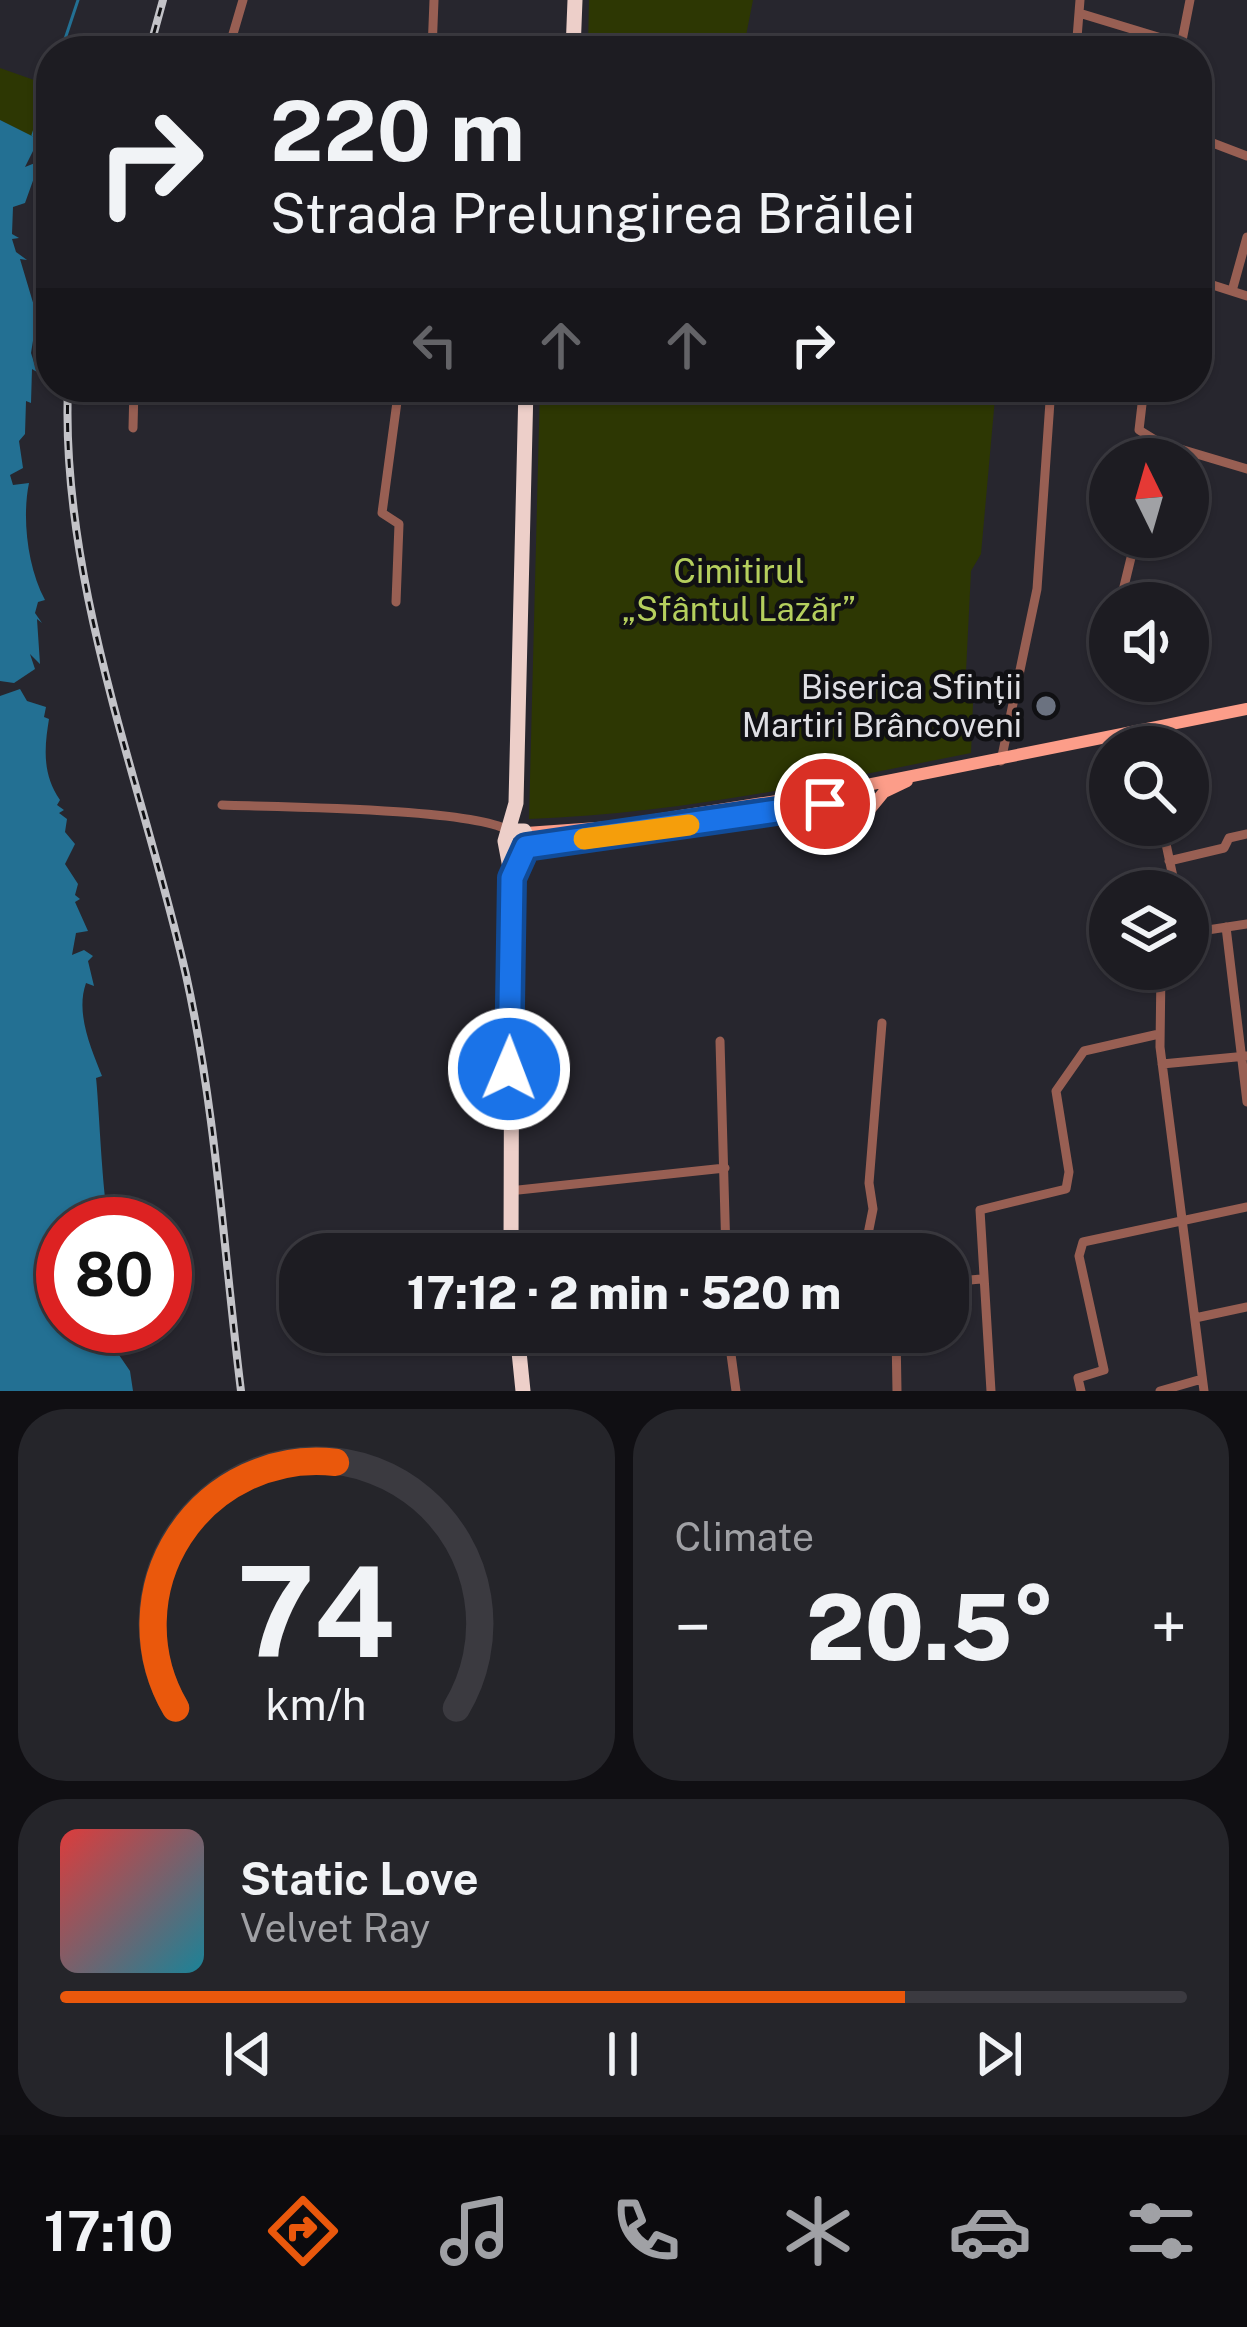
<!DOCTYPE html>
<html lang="en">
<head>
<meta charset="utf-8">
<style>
	body { margin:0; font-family:"Public Sans",sans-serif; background:#25252a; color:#f1f3f6; height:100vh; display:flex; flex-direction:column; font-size:45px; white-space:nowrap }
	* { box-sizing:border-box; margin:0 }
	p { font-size:39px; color:#a0a1a5 }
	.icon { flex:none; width:66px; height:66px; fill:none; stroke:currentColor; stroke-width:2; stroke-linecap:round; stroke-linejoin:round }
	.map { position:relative; height:1391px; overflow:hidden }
	.details { display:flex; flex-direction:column; gap:18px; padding:18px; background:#100f13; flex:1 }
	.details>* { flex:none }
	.guide { position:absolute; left:36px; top:36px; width:1176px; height:366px; border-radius:48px; box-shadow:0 3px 9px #0004,0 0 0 3px #3b3a40; background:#1d1c22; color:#f1f3f6; overflow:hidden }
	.needle { width:78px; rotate:355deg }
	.fabs { position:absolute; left:1089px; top:438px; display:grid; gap:24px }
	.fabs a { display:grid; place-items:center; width:120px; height:120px; border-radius:50%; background:#1d1c22; box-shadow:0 3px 9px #0004,0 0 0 3px #3b3a40; font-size:60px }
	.speed { position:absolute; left:36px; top:1197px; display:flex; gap:24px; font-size:60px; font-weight:700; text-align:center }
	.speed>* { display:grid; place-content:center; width:156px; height:156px; border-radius:50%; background:#1d1c22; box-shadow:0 3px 9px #0004,0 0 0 3px #3b3a40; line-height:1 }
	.speed .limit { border:18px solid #d22; background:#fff; color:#111 }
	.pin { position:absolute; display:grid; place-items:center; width:102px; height:102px; color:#fff; margin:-51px; border:6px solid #fff; border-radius:50%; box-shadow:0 3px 12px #0007 }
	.me { position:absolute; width:132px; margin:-66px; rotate:1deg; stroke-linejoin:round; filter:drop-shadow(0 0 9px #0008) }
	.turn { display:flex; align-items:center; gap:42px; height:252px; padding:0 36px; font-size:54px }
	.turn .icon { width:156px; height:156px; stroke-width:2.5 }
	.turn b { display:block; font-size:84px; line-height:102px }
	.lanes { display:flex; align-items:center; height:114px; padding:0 36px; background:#0003; justify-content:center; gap:60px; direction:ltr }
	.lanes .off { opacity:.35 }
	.big { font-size:90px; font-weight:800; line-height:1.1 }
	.details .tile { flex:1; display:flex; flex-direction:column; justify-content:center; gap:18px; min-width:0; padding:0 42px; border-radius:48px; background:#25252a }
	.details .dial { align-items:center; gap:0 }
	.dial svg { height:312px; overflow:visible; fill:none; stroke:#3b3a40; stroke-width:7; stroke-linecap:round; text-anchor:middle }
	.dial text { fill:#f1f3f6; stroke:none }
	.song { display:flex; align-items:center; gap:36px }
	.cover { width:144px; height:144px; border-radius:18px; background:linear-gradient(135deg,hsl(0 70% 55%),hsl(190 70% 35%)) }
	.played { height:12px; border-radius:6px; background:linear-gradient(90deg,#ea580c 75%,#3b3a40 75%) }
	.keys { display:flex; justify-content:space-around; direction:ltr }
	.heat { display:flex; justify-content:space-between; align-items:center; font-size:66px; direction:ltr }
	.details .tiles { flex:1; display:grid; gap:18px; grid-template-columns:1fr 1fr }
	.tile:last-child { grid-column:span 2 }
	.trip { position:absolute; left:279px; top:1233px; width:690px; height:120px; border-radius:48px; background:#1d1c22; box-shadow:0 3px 9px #0004,0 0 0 3px #3b3a40; font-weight:800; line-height:120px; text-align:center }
	.tab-bar { display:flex; height:192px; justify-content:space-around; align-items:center; background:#0c0b0e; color:#a0a1a5 }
	.tab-bar .icon { width:84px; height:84px }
	.tab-bar .on { color:#ea580c }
	.tab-bar b { font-size:54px; color:#f1f3f6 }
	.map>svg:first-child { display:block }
	.green { fill:#2d3703 }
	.water { fill:#237093 }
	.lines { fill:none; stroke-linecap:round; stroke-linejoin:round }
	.stream { stroke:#237093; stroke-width:3 }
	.minor { stroke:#985f53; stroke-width:9 }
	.major { stroke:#fc9d89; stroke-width:12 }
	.highway { stroke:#edcfc9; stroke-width:15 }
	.rail-casing { stroke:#c3c3c8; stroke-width:8 }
	.rail { stroke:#101013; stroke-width:3; stroke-dasharray:9; stroke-linecap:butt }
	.route-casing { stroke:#114b97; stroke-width:30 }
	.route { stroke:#1a73e8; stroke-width:21 }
	.slow { stroke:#f59e0b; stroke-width:21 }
	.worship-dot { fill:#6b7280; stroke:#101013; stroke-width:4.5 }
	.labels { text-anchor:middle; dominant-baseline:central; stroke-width:9; stroke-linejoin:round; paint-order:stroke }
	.park-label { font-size:33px; fill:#b5cf5d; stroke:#101013 }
	.poi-label { font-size:33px; fill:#dfdfe4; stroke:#101013; text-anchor:end }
</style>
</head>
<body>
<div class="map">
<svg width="1247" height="1391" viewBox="0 0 1247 1391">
	<rect width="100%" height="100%" fill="#27262e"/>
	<path class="green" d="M589,0H753L743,51H588Z
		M0,68L51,86L35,140L0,120Z
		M540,387H996L981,554L971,571L965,691L973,703L971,753C824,782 679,814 529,819Z"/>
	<path class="water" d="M0,120L34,137L36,145L25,167L40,161L25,203L13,207L12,234L19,238L12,239L16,252L27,260L20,259L37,316L31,353L37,372L32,369L31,403L26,401L25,434L19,441L23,468L10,475L13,485L29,483C22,517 27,566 45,600L38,602L35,613L42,623L37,619L40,664L30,654L35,669L14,683L0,681Z
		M20,689L27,701L46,707L44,717L49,719C45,744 41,773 60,800L57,805L64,810L59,813L67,819L65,832L75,844L65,864L78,884L75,895L80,899L75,902L88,931L76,933L72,955L84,950L93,956L88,961L94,986L86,983C75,1014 92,1050 102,1076L96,1078C99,1103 103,1211 110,1223L63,1224V1326H124L126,1355L117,1352L130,1371L133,1391H0V696Z"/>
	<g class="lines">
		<path class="stream" d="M61,51L78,0
			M33,135L51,80"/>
		<path class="minor" d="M1079,13L1181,44
			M228,51L243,0
			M432,51L434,0
			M1076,51L1080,0
			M1180,51L1190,0
			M1197,137L1247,156
			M1197,280L1247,296
			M1232,291L1247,237
			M1144,387L1139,430L1160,443L1156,459
			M133,428L134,387
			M1160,443L1247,469
			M396,602L399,524L382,513L399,387
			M1120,603L1136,537
			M1001,761L1037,589L1051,387
			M222,805C277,807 469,808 508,830
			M1162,825L1176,891
			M1169,861L1224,848L1229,838L1247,834
			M1226,927L1247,1102
			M1188,933L1247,924
			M1161,969L1160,1047L1204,1391
			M720,1041L726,1254
			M1162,1064L1247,1056
			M509,1191L725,1168
			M864,1254L873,1209L869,1183L882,1023
			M948,1282L981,1279
			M1195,1318L1247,1307
			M728,1332L736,1391
			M896,1332L897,1391
			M991,1391L980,1210L1066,1189L1069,1172L1056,1091L1084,1051L1159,1034
			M1081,1391L1078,1378L1104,1370L1079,1256L1083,1242L1247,1207
			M1160,1391L1202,1379"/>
		<path class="major" d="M907,781L884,792L861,820H848L840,811V797L852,788L1247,709
			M526,833L611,827L846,790
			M526,847L813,803L840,811"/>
		<path class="highway" d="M573,51L575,0
			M510,831H524L528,840L513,874
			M511,1254L512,878L505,841L516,803L526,387
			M517,1332L523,1391"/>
		<defs>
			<path id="rail" d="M149,51L163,0
				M68,387C60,583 143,786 186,975C216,1111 224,1254 241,1391"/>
		</defs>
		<use href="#rail" class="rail-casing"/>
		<use href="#rail" class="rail"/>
	</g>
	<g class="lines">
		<defs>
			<path id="route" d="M509,1069L512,878L526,847L825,804"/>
		</defs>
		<use href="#route" class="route-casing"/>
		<use href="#route" class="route"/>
		<path class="slow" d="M584,839L689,825"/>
	</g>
	<circle class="worship-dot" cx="1046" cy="706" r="12"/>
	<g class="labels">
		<g class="park-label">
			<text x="739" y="571">Cimitirul<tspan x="739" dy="38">„Sfântul Lazăr”</tspan></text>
		</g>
		<g class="poi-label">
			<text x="1022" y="687">Biserica Sfinții<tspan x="1022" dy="38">Martiri Brâncoveni</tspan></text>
		</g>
	</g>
</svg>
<div class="fabs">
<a><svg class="needle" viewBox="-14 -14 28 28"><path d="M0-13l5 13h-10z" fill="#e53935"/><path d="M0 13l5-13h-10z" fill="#a0a1a5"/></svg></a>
<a><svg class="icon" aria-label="sound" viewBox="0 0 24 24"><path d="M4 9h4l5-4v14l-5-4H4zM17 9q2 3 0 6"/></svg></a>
<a><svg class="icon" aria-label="search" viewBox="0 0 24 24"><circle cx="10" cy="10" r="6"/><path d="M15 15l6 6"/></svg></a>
<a><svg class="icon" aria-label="layers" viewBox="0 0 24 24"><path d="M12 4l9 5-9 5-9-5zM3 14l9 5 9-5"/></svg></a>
</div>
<div class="speed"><div class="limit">80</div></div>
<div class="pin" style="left:825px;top:804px;background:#d93025"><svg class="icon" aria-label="arrive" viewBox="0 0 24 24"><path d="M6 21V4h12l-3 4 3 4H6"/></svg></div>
<svg class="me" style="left:509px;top:1069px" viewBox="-20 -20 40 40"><circle r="17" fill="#1a73e8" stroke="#fff" stroke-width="3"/><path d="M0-11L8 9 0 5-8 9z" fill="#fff"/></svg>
<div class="trip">17:12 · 2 min · 520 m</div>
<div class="guide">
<div class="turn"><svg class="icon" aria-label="right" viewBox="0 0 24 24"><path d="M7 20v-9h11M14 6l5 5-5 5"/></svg><div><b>220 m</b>Strada Prelungirea Brăilei</div></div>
<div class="lanes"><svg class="icon off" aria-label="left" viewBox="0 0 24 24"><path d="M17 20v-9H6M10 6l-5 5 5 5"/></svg><svg class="icon off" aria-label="ahead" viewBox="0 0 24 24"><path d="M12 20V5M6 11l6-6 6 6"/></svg><svg class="icon off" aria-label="ahead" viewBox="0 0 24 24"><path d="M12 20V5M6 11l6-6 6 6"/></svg><svg class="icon" aria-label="right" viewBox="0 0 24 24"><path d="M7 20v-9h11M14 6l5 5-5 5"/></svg></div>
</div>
</div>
<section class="details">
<div class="tiles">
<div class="tile dial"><svg viewBox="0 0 100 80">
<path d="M14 69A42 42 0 1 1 86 69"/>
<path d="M14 69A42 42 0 0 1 55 6" stroke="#ea580c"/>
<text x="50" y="56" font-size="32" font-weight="700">74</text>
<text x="50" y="72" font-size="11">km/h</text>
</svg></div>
<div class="tile"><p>Climate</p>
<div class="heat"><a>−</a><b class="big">20.5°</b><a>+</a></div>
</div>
<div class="tile">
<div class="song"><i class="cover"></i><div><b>Static Love</b><p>Velvet Ray</p></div></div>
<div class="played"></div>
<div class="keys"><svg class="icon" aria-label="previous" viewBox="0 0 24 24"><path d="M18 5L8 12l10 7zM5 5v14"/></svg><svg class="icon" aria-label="pause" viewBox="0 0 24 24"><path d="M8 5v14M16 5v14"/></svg><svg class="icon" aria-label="next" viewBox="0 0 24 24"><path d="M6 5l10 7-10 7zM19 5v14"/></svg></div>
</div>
</div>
</section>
<nav class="tab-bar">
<b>17:10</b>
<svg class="icon on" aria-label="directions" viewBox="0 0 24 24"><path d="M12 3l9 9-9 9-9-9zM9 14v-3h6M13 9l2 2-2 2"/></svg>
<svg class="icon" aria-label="music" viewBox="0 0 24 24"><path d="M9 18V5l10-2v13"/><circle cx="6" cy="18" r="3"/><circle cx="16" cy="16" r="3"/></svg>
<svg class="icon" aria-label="phone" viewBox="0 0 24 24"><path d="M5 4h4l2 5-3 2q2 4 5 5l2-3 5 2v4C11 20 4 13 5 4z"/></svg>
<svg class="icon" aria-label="climate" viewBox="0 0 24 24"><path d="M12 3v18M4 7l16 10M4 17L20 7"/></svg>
<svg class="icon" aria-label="car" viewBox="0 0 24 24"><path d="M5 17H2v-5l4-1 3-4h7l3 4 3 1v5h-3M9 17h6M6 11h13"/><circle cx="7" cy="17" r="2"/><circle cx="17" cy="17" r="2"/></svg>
<svg class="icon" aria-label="filters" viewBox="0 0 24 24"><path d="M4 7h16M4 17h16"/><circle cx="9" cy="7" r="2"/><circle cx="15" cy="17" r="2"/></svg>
</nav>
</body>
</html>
